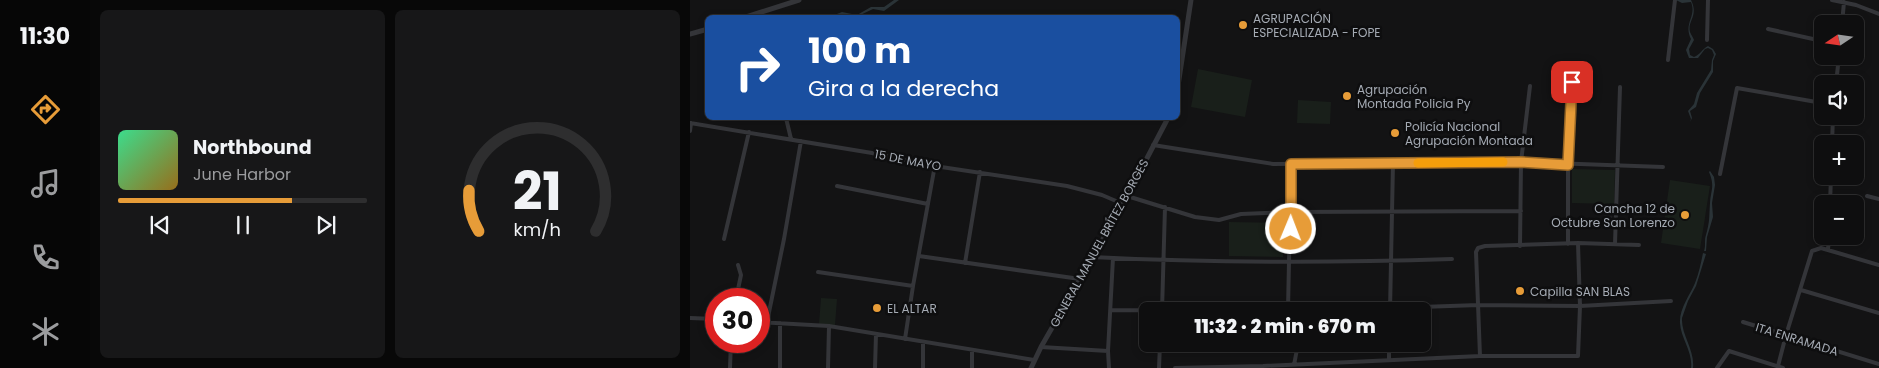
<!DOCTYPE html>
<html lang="es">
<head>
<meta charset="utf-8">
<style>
	body { margin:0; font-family:Poppins,sans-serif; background:#171718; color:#f1f3f6; height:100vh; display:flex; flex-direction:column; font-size:19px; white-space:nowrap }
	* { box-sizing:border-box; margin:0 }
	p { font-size:16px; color:#9b9c9e }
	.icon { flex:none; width:28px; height:28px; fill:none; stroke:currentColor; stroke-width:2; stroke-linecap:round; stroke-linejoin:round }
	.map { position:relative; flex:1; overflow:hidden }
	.drawer { display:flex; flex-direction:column; gap:10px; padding:10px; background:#080808; width:600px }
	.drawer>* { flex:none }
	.hud { position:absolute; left:15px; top:15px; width:475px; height:105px; border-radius:8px; box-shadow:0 2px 8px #0003,0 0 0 1px #2e2e2f; background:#1a4fa0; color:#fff; overflow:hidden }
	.needle { width:32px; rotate:257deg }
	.tools { position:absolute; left:1124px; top:15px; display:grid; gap:10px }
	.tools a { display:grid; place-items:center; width:50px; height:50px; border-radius:8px; background:#0e0e0f; box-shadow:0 2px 8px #0003,0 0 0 1px #2e2e2f; font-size:25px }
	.speed { position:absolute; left:15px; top:288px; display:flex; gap:10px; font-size:25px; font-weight:700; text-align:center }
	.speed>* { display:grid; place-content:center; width:65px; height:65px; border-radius:50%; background:#0e0e0f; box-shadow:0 2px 8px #0003,0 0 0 1px #2e2e2f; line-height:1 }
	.speed .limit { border:8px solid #d22; background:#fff; color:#111 }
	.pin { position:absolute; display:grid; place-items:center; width:42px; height:42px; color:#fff; margin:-21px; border-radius:10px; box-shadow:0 2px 8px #0006 }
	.me { position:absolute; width:55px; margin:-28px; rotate:1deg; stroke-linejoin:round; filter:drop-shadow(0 0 4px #0008) }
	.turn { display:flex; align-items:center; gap:18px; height:105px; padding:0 20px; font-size:22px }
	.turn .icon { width:65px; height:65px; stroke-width:2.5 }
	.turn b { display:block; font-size:35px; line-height:42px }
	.drawer .widget { flex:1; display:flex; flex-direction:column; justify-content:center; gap:8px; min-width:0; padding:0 18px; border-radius:8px; background:#171718 }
	.drawer .dial { align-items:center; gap:0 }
	.dial svg { height:130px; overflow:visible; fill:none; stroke:#2e2e2f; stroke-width:7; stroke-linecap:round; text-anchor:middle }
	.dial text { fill:#f1f3f6; stroke:none }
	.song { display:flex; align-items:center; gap:15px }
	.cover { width:60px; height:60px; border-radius:8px; background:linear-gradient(135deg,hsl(150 70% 55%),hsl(40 70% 35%)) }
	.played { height:5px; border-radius:2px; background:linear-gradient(90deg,#e79c38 70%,#2e2e2f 70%) }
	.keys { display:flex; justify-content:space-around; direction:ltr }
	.drawer .tiles { flex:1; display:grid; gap:10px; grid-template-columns:repeat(2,1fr) }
	.trip { position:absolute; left:449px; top:302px; width:292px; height:50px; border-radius:8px; background:#0e0e0f; box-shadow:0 2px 8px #0003,0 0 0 1px #2e2e2f; font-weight:800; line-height:50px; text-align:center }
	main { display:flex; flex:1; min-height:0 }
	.menu { display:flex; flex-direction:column; width:90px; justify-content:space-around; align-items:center; background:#060606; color:#9b9c9e }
	.menu .icon { width:35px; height:35px }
	.menu .on { color:#e79c38 }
	.menu b { font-size:22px; color:#f1f3f6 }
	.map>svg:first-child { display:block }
	.built { fill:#1f1f21 }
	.green { fill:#191f1a }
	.water { fill:#2a3337 }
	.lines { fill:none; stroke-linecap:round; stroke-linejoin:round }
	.minor { stroke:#343539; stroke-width:4 }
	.tertiary { stroke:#343539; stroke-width:5 }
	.route-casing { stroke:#966524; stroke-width:12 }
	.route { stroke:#e79c38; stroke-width:9 }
	.slow { stroke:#f59e0b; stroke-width:9 }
	.poi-dot { fill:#e79c38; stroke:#0e0e0f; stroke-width:2 }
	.labels { text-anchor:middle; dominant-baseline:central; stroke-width:5; stroke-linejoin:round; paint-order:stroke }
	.poi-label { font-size:12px; fill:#a5abb4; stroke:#0e0e0f; text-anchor:start }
	.street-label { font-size:12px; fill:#a5abb4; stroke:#0e0e0f }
</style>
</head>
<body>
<main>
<nav class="menu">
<b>11:30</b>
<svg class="icon on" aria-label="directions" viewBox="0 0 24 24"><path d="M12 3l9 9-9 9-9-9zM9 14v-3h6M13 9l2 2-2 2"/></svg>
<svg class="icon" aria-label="music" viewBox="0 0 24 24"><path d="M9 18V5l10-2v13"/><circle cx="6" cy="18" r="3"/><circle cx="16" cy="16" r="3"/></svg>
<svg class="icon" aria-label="phone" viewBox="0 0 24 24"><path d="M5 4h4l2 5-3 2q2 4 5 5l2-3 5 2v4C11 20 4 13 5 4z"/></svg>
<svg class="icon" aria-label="climate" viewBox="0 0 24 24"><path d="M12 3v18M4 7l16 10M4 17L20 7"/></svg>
</nav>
<section class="drawer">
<div class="tiles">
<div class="widget">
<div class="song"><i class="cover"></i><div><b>Northbound</b><p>June Harbor</p></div></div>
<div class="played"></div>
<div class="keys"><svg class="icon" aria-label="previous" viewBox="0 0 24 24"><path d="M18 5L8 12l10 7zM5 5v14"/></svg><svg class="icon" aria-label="pause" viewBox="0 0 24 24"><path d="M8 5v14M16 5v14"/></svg><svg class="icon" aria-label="next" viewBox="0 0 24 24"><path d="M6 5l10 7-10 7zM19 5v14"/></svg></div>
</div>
<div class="widget dial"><svg viewBox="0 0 100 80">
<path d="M14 69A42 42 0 1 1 86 69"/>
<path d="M14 69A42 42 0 0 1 8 44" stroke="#e79c38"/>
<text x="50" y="56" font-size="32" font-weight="700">21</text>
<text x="50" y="72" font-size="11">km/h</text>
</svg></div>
</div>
</section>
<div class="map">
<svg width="1189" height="368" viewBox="0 0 1189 368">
	<rect width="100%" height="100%" fill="#131314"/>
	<path class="built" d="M915,209H923L922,221H914Z"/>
	<path class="green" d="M508,69L562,80L555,117L501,107Z
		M608,100L641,102L640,124L607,123Z
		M882,169L925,170L924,204L882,203Z
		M980,180L1020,186L1010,249L971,243Z
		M539,222L593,223V257L539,256Z
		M131,298L147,299L145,325L129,324Z"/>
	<path class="water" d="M204,0H209L194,11L183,9L166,17L154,15L139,17L152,12L167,15L181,7H194Z
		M986,0H1001C1009,16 997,21 1000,32C1001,35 1003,37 1004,40L999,49L1000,55L1004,57C1010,55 1012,49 1018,46L1023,49L1026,54L1023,61V72L1010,93L1006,107L1000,111L1002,118L1000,122L1001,119L998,111L1004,104L1007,93L1021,70L1022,60L1024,55L1022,50L1018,48L1015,49L1008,58H999L996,50L1001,39C993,23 1007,17 1001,2L992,3Z
		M1020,171L1024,177L1025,185L1022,203L1023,217L1017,237L1016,251H1014C1016,245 1014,240 1016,235C1020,221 1019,217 1020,203C1021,189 1025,186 1019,172Z
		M1013,253L1016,254L1006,286L998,301L992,318C991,335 1005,350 1003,368H1001C1003,352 991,339 990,323C989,309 1000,295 1005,283C1009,273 1011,263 1013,253Z"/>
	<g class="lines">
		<path class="minor" d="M1142,0L1166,5L1189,14
			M1152,24L1154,2
			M1078,29L1132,41
			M1017,40L1018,0
			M978,60L985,0
			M1146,84L1149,56
			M96,118L101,139
			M0,123L182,153L238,165L377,186L412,195L433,204
			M0,131L1,123
			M1142,144L1143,116
			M463,145L583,164L831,162L973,167
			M1030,174L1047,88L1132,103
			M147,186L238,204
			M437,196L505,217L529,220L551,214L601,212L831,211
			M1177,196L1189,199
			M1140,204L1141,176
			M34,239L59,132
			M878,244V165L882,82
			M925,244L930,87
			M830,246L831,162L840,86
			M1138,250L1139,236
			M229,256L390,279
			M402,257C522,263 642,263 762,259
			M275,263L290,172
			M128,272L223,286
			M1111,290L1189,313
			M46,299L51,275L48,265
			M420,310L614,311L789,305L890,306L981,301
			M598,310L601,164
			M472,311L475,207
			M700,311L703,163
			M0,318L26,319
			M69,322L139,326L344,360
			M77,322L94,239L111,141
			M1053,322L1189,364
			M215,339L223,286L245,165
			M233,342V368
			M351,347L418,351
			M790,356L786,252L788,248L795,246L888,243L949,245
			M699,360V344
			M604,365L608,344
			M1088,366L1096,335L1122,251L1131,248L1189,265
			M40,368L41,341
			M90,368V323
			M138,368L139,326
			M185,368L186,334
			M282,368V350
			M419,368L418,351L423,258
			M469,368L470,344
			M485,368L573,366L790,356H888L890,306L888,243
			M1027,368L1039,351L1093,368"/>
		<path class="tertiary" d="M53,18L109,0
			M0,34L18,29
			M488,86L501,0
			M341,368L351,347L433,204L478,118"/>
	</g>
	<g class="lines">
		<defs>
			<path id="route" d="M601,229V164L831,162L878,165L882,82"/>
		</defs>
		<use href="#route" class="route-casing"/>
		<use href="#route" class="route"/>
		<path class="slow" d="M728,163L813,162"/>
	</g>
	<g class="poi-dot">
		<circle cx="553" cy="25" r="5"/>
		<circle cx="657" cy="96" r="5"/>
		<circle cx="705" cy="133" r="5"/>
		<circle cx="995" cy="215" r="5"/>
		<circle cx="830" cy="291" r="5"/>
		<circle cx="187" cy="308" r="5"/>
	</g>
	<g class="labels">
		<g class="poi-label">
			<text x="563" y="18">AGRUPACIÓN<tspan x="563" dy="14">ESPECIALIZADA - FOPE</tspan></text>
			<text x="667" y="89">Agrupación<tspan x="667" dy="14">Montada Policia Py</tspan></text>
			<text x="715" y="126">Policía Nacional<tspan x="715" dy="14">Agrupación Montada</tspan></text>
			<text x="985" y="208" text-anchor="end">Cancha 12 de<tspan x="985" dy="14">Octubre San Lorenzo</tspan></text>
			<text x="840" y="291">Capilla SAN BLAS</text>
			<text x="197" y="308">EL ALTAR</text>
		</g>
		<g class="street-label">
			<text transform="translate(218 160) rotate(11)">15 DE MAYO</text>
			<text transform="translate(409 243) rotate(-61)">GENERAL MANUEL BRÍTEZ BORGES</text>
			<text transform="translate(1107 339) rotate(17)">ITA ENRAMADA</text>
		</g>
	</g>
</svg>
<div class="tools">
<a><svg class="needle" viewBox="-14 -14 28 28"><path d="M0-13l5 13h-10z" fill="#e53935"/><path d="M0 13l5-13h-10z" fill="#9b9c9e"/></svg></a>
<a><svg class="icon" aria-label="sound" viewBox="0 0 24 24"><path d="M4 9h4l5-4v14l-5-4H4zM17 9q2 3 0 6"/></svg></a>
<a>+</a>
<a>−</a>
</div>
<div class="speed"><div class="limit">30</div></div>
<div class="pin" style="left:882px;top:82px;background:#d93025"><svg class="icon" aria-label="arrive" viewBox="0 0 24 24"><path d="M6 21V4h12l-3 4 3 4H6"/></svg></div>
<svg class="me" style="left:601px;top:229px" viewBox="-20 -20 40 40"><circle r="17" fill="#e79c38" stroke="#fff" stroke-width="3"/><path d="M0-11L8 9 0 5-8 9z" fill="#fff"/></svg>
<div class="trip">11:32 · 2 min · 670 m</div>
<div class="hud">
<div class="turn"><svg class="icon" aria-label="right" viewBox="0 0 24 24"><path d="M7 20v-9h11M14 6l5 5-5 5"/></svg><div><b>100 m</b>Gira a la derecha</div></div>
</div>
</div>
</main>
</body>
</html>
